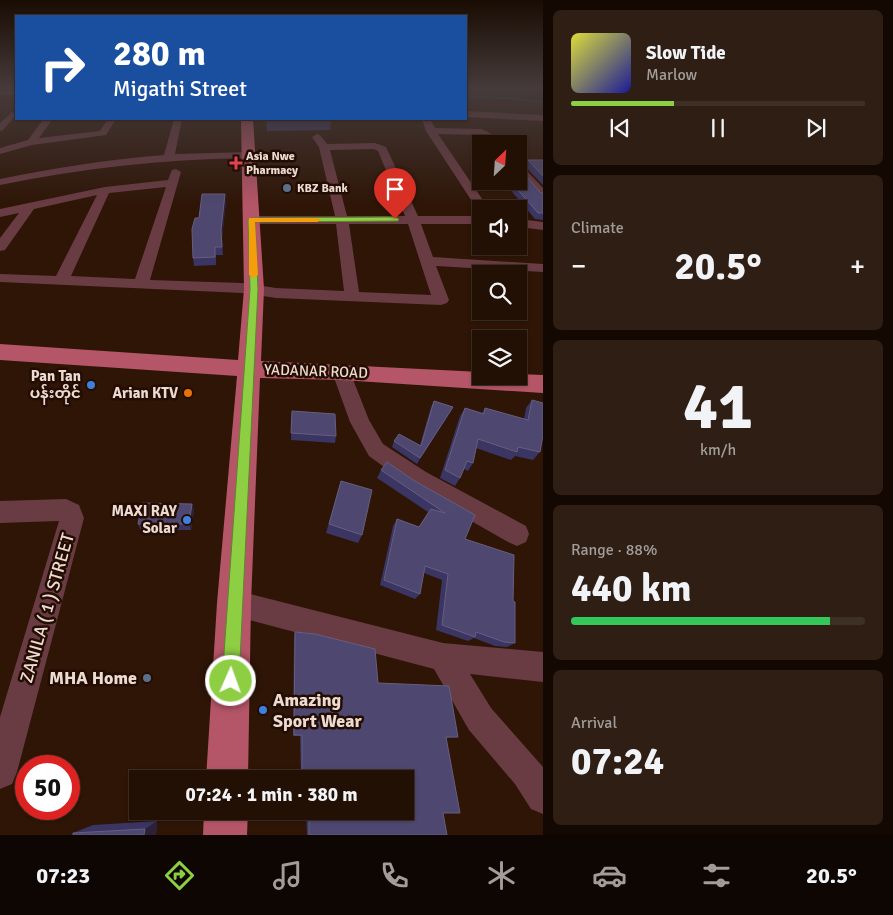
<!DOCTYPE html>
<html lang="en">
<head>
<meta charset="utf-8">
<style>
	body { margin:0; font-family:Signika,"Noto Sans Myanmar",sans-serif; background:#2e1e13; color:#f1f3f6; height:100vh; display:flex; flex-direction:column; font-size:19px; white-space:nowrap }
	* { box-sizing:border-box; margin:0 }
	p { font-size:16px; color:#a29d9a }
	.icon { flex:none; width:28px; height:28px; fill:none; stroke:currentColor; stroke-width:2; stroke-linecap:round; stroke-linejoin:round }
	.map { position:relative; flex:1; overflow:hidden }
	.side { display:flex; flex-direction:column; gap:10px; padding:10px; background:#130902; width:350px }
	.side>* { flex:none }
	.guide { position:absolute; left:15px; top:15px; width:452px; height:105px; border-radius:0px; box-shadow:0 1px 4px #0004,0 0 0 1px #3f3026; background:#1a4fa0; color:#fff; overflow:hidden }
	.needle { width:32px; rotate:25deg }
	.controls { position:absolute; left:472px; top:135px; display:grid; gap:10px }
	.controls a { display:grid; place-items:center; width:55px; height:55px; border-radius:0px; background:#221004; box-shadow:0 1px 4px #0004,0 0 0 1px #3f3026; font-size:25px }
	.speed { position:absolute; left:15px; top:755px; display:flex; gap:10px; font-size:25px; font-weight:700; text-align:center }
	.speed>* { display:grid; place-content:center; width:65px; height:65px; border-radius:50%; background:#221004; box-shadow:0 1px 4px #0004,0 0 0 1px #3f3026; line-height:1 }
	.speed .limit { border:8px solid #d22; background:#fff; color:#111 }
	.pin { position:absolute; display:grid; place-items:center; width:42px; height:42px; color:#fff; margin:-51px -21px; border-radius:50% 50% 50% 0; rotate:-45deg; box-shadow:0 0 5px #0007 }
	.pin .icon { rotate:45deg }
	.me { position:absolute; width:55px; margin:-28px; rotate:2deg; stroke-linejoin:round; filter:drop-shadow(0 0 4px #0008) }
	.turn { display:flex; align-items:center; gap:18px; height:105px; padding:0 15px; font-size:22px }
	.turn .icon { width:65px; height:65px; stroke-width:2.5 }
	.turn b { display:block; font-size:35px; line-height:42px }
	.big { font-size:38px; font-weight:700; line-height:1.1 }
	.side .tile { flex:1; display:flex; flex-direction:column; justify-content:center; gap:8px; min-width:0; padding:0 18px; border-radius:8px; background:#2e1e13 }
	.side .dial { align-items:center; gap:0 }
	.dial b { font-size:65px; line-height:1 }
	.song { display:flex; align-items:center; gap:15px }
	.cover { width:60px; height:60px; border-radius:8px; background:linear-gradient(135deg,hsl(60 70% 55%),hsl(240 70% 35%)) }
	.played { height:5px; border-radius:2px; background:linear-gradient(90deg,#8ece43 35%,#3f3026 35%) }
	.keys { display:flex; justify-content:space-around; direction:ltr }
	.heat { display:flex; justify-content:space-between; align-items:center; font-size:28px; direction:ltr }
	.charge { height:8px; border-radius:4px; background:linear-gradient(90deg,#34c759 88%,#3f3026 0) }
	.trip { position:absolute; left:129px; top:770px; width:285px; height:50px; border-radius:0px; background:#221004; box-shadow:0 1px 4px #0004,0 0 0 1px #3f3026; font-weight:700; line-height:50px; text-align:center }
	.tab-bar { display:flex; height:80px; justify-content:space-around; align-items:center; background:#0e0602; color:#a29d9a }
	.tab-bar .icon { width:35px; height:35px }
	.tab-bar .current { color:#8ece43 }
	.tab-bar b { font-size:22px; color:#f1f3f6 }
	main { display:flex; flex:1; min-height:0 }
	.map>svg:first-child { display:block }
	.education { fill:#2d2113 }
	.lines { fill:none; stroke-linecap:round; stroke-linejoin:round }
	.stream { stroke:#09486e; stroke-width:2 }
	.minor { fill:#693b43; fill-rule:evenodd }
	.major { fill:#b55568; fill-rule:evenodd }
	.wall { fill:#3a3563 }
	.shaded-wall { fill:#2d2139 }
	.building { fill:#4e476f; stroke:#675e7f }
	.route { fill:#8ece43; stroke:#5c862c }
	.slow { fill:#f59e0b }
	.health-dot { fill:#e0444e; stroke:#230c01; stroke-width:2 }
	.service-dot { fill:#5c6f8a; stroke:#230c01; stroke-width:2 }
	.shop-dot { fill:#3f7fe0; stroke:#230c01; stroke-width:2 }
	.food-dot { fill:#e8710a; stroke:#230c01; stroke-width:2 }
	.labels { text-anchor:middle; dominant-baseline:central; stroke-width:5; stroke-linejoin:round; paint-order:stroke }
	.far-poi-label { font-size:12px; font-weight:bold; fill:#eddbd2; stroke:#230c01; text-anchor:start }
	.street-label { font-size:15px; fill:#eddbd2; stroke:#230c01 }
	.poi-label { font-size:15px; font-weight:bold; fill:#eddbd2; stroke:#230c01; text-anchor:end }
	.near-street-label { font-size:18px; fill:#eddbd2; stroke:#230c01 }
	.near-poi-label { font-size:18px; font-weight:bold; fill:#eddbd2; stroke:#230c01; text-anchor:end }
</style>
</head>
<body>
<main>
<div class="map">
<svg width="543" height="835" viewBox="0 0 543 835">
	<rect width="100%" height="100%" fill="#2e1506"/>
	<path class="education" d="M466,88H543V91L466,94Z"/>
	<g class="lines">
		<path class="stream" d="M466,97L510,98L543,102"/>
		<path class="minor" d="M0,91H16V95H0Z
			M466,111L543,115V121L466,117Z
			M12,112L16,115L3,130L0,131V123Z
			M41,119L52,120L39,138L100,131L108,119H116L106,135L32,145L0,154V148L28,140L42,121Z
			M174,119H182L175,154L250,152L255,155L250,158C165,159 83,168 0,185V179C54,168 109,159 164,155Z
			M422,119H430L435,128L481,129L490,133L500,142L501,144H490L479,135L438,134L489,209H481V212H479L426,131Z
			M317,134L320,135L327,144L375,143L386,147L418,216H481V224H421L433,257L543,264V272L436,266L449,300L447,303L441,305L276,298L242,293L0,282V274L56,276L97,195L34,209L5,250L0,251V238L19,213L0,217V209L105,187L168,180L172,170L176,169L181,172L150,280L242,283L276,288L344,291L336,224H252L246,220L252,216H335L319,147L312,137ZM374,149L378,151L405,216H347L330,150ZM166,187L135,279L71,276L109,193ZM349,224H408L431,295L359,292Z
			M519,166L523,167L543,188V199L539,198L519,175Z
			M519,219L543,222V230L519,227Z
			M341,365L347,367L350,372L369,420L383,444L426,472L526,526L529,534L526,542L517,546L508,542L410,486L369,456L350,422L332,372L335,367Z
			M66,499L79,505L84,518L17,772L12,784L0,789V717L59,521L0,523V501Z
			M234,590L443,643L543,652V682L470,674L491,708L543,767V814L531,809L515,784L469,730L434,669L234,616L225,612L221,603L225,594Z"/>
		<path class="major" d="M241,119H253L264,289L261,361L481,372V376H519V374L543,375V393L341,380L260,378L251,603L248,779H206L217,603L237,376L0,360V344L238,360L244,289Z
			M204,811H248L247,835H203Z"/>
	</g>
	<path class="wall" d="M266,119H331L330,130L267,131Z
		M528,160H543V185L525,166Z
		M503,181H519L541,193H543V220L535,219Z
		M226,201L222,238L223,255H216V265L194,266L193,258L199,218Z
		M532,400L540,452L533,460L515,456L511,460L476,448L473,463L468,471L464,469L460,478L455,486L440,478L460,416L465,408L482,413L485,408L524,419L526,408Z
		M434,401L453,407L417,464L392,447L394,441L420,445L431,407Z
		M292,411L336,436L335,443L291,440Z
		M381,470L413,480L475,515L465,539L513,601L515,643L507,647L495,646L474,638L468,641L436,630L442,580L424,573L420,594L415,599L380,585L393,526L397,519L419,527L428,512L377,478Z
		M341,481L362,535L358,543L326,533Z
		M192,504L194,510L191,530H141L138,524Z
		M295,632L378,683L458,737L447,738L443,813L447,835H307L306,812L405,779H301L300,736H293L294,638Z
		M157,821L156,835H73V833L93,825Z"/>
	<path class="shaded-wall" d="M225,194L226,201L222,238L223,255L221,230Z
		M453,407L450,413L417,464L420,458Z
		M192,504L194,510L191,530L189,524Z
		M157,821L156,835H144L145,829Z"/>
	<path class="building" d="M528,160H543V176Z
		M519,175H525L541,193H543V213H538L510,181H519Z
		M202,194H225L221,230L222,247H215V257L193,258L192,229L195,218H199Z
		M532,400L543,403V435L540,452L518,447L517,452L478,439L473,463L467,461L460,478L445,470L465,408L484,414L485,408L528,420Z
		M434,401L453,407L420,458L394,441L399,434L421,446Z
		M292,411L335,414L336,436L291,433Z
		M387,462L413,480L475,515L465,539L514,555L513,601L515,602V643L504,642L476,632L475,637L442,625L448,574L425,566L420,594L384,580L397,519L419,527L431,509L445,513L381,470Z
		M341,481L372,490L362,535L329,524Z
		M142,503L192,504L189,524H138Z
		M295,632L315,634L375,649L378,683L449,686L458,737H446L460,813H443L447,835H309V812L303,811H405V779H302V735H294Z
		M145,829L144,835H73V833Z"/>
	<linearGradient id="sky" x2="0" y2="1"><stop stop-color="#190c03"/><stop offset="0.43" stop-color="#463b3b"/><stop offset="1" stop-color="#463b3b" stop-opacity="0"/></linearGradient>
	<rect width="543" height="205" fill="url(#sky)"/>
	<path class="route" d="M395,217L399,219L398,221L255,222L258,289L239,681L237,687L231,690L225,687L222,681L250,289L248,220L252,218Z"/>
	<path class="slow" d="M249,218H317L321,220L317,222H255L258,275L253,278L249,275Z"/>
	<path class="health-dot" d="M233.5 155.5h5v5h5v5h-5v5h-5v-5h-5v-5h5z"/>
	<g class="service-dot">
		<circle cx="287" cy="188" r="5"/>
		<circle cx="147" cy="678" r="5"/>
	</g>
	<g class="shop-dot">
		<circle cx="91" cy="385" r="5"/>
		<circle cx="187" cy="520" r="5"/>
		<circle cx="263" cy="710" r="5"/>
	</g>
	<circle class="food-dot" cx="188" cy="393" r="5"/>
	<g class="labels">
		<g class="far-poi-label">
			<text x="246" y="156">Asia Nwe<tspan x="246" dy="14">Pharmacy</tspan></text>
			<text x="297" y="188">KBZ Bank</text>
		</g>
		<g class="street-label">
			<text transform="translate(316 371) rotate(2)">YADANAR ROAD</text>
		</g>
		<g class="poi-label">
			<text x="81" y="376">Pan Tan<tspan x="81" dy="17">ပန်းတိုင်</tspan></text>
			<text x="178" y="393">Arian KTV</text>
			<text x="177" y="511">MAXI RAY<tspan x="177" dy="17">Solar</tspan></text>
		</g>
		<g class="near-street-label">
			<text transform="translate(47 608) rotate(-74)">ZANILA ( 1 ) STREET</text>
		</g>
		<g class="near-poi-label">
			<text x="137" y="678">MHA Home</text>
			<text x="273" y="700" text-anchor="start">Amazing<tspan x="273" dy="21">Sport Wear</tspan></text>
		</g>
	</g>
</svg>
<div class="controls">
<a><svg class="needle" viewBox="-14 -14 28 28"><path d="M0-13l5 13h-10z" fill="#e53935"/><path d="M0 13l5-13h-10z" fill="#a29d9a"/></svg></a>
<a><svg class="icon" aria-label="sound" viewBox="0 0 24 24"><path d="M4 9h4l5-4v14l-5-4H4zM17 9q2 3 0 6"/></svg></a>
<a><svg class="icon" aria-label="search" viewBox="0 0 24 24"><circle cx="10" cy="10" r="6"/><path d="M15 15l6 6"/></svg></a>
<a><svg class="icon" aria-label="layers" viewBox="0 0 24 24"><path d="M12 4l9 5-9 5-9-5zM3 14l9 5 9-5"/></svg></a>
</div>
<div class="speed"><div class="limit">50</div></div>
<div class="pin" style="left:395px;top:219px;background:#d93025"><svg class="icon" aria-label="arrive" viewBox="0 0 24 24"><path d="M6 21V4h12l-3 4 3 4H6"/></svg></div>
<svg class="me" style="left:231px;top:681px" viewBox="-20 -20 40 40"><circle r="17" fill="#8ece43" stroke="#fff" stroke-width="3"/><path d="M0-11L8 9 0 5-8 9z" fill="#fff"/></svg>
<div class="trip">07:24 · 1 min · 380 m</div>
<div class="guide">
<div class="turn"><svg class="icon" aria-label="right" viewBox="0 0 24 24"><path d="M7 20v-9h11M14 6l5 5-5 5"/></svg><div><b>280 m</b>Migathi Street</div></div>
</div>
</div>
<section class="side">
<div class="tile">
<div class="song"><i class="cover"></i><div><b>Slow Tide</b><p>Marlow</p></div></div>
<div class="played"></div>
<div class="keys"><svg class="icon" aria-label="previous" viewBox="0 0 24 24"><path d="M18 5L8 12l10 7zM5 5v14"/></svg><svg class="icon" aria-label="pause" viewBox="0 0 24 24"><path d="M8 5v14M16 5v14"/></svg><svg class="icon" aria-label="next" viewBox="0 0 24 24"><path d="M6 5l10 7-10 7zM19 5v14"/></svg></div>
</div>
<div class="tile"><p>Climate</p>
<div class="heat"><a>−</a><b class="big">20.5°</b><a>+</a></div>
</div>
<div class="tile dial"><b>41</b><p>km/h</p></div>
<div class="tile"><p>Range · 88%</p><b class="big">440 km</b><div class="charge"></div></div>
<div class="tile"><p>Arrival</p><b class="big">07:24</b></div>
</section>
</main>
<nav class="tab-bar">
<b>07:23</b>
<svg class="icon current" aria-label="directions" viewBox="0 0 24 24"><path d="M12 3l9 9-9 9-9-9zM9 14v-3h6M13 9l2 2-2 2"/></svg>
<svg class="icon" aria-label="music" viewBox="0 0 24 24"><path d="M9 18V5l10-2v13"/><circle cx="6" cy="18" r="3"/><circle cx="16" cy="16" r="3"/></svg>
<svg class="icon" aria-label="phone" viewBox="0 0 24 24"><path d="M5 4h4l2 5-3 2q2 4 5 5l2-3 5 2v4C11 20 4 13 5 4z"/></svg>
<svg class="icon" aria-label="climate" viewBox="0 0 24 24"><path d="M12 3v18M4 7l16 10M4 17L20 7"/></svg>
<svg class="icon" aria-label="car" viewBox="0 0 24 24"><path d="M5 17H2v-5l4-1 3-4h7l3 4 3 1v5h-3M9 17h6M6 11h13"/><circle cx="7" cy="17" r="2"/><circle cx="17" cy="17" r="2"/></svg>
<svg class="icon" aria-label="filters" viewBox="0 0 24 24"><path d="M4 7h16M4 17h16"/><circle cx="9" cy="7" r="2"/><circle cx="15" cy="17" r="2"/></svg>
<b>20.5°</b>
</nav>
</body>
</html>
